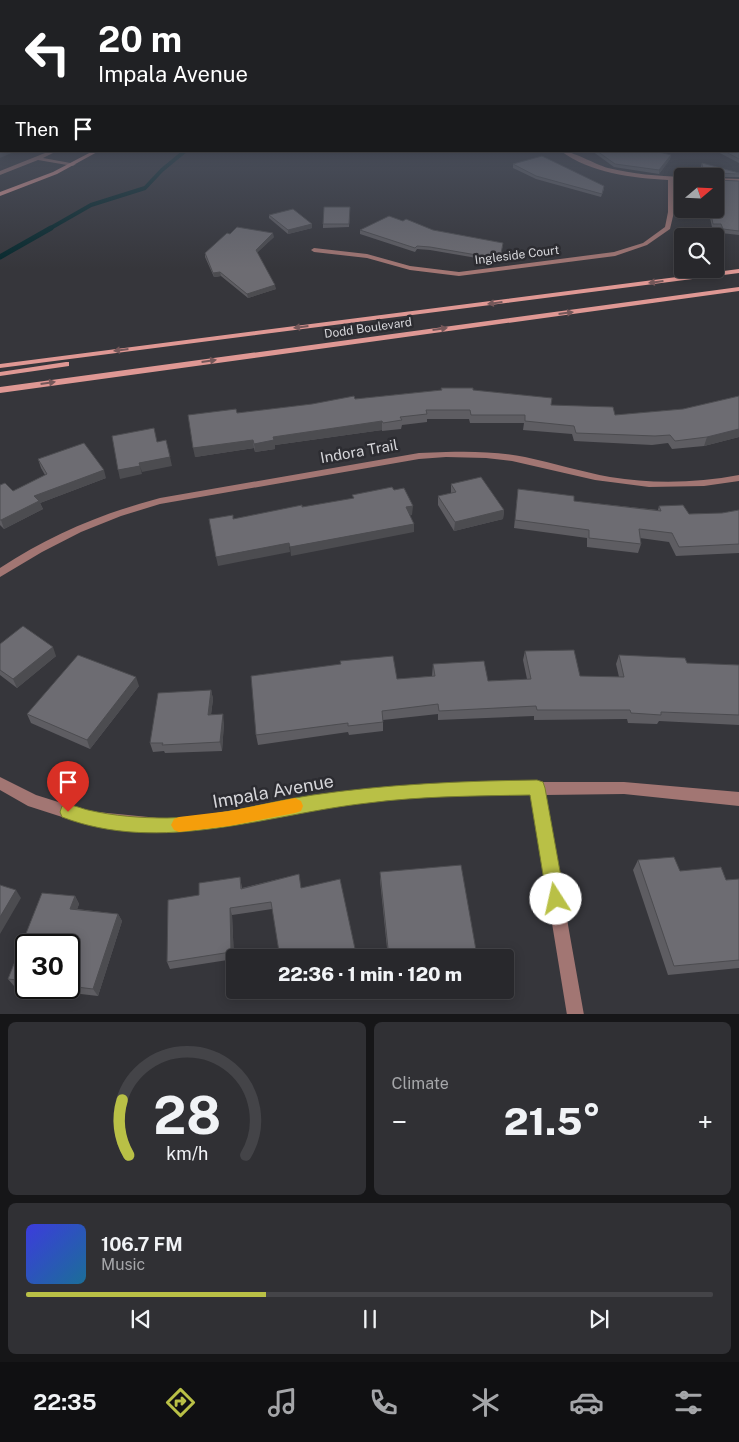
<!DOCTYPE html>
<html lang="en">
<head>
<meta charset="utf-8">
<style>
	body { margin:0; font-family:"Public Sans",sans-serif; background:#303034; color:#f1f3f6; height:100vh; display:flex; flex-direction:column; font-size:19px; white-space:nowrap }
	* { box-sizing:border-box; margin:0 }
	p { font-size:16px; color:#a5a6a9 }
	.icon { flex:none; width:28px; height:28px; fill:none; stroke:currentColor; stroke-width:2; stroke-linecap:round; stroke-linejoin:round }
	.map { position:relative; height:1014px; overflow:hidden }
	.drawer { display:flex; flex-direction:column; gap:8px; padding:8px; background:#161618; flex:1 }
	.drawer>* { flex:none }
	.guide { position:absolute; left:0px; top:0px; width:740px; height:152px; box-shadow:0 2px 12px #0003,0 0 0 1px #444448; background:#202124; color:#fff; overflow:hidden }
	.needle { width:32px; rotate:71deg }
	.buttons { position:absolute; left:674px; top:168px; display:grid; gap:10px }
	.buttons a { display:grid; place-items:center; width:50px; height:50px; border-radius:5px; background:#28282c; box-shadow:0 2px 12px #0003,0 0 0 1px #444448; font-size:25px }
	.speed { position:absolute; left:15px; top:934px; display:flex; gap:10px; font-size:25px; font-weight:700; text-align:center }
	.speed>* { display:grid; place-content:center; width:65px; height:65px; border-radius:50%; background:#28282c; box-shadow:0 2px 12px #0003,0 0 0 1px #444448; line-height:1 }
	.speed .limit { border:2px solid #111; border-radius:8px; background:#fff; color:#111 }
	.pin { position:absolute; display:grid; place-items:center; width:42px; height:42px; color:#fff; margin:-51px -21px; border-radius:50% 50% 50% 0; rotate:-45deg; box-shadow:0 0 5px #0007 }
	.pin .icon { rotate:45deg }
	.me { position:absolute; width:55px; margin:-28px; rotate:350deg; stroke-linejoin:round; filter:drop-shadow(0 0 4px #0008) }
	.turn { display:flex; align-items:center; gap:18px; height:105px; padding:0 15px; font-size:22px }
	.turn .icon { width:65px; height:65px; stroke-width:2.5 }
	.turn b { display:block; font-size:35px; line-height:42px }
	.then { display:flex; align-items:center; height:48px; padding:0 15px; background:#0003; gap:10px; font-size:19px }
	.big { font-size:38px; font-weight:800; line-height:1.1 }
	.drawer .widget { flex:1; display:flex; flex-direction:column; justify-content:center; gap:8px; min-width:0; padding:0 18px; border-radius:8px; background:#303034 }
	.drawer .dial { align-items:center; gap:0 }
	.dial svg { height:130px; overflow:visible; fill:none; stroke:#444448; stroke-width:7; stroke-linecap:round; text-anchor:middle }
	.dial text { fill:#f1f3f6; stroke:none }
	.song { display:flex; align-items:center; gap:15px }
	.cover { width:60px; height:60px; border-radius:8px; background:linear-gradient(135deg,hsl(240 70% 55%),hsl(200 70% 35%)) }
	.played { height:5px; border-radius:2px; background:linear-gradient(90deg,#b9c046 35%,#444448 35%) }
	.keys { display:flex; justify-content:space-around; direction:ltr }
	.heat { display:flex; justify-content:space-between; align-items:center; font-size:28px; direction:ltr }
	.drawer .tiles { flex:1; display:grid; gap:8px; grid-template-columns:1fr 1fr }
	.widget:last-child { grid-column:span 2 }
	.trip { position:absolute; left:226px; top:949px; width:288px; height:50px; border-radius:5px; background:#28282c; box-shadow:0 2px 12px #0003,0 0 0 1px #444448; font-weight:800; line-height:50px; text-align:center }
	.dock { display:flex; height:80px; justify-content:space-around; align-items:center; background:#101012; color:#a5a6a9 }
	.dock .icon { width:35px; height:35px }
	.dock .on { color:#b9c046 }
	.dock b { font-size:22px; color:#f1f3f6 }
	.map>svg:first-child { display:block }
	.lines { fill:none; stroke-linecap:round; stroke-linejoin:round }
	.stream-far1 { stroke:#06292d; stroke-width:4 }
	.stream { stroke:#06292d; stroke-width:5 }
	.lane { fill:#a27673; fill-rule:evenodd }
	.street { fill:#a27673; fill-rule:evenodd }
	.secondary { fill:#df9894; fill-rule:evenodd }
	.wall { fill:#5e5d62 }
	.shaded-wall { fill:#4c4c50 }
	.building { fill:#6d6c72; stroke:#4c4c50 }
	.oneway { fill:#745759 }
	.route { fill:#b9c046; stroke:#787d2e }
	.slow { fill:#f59e0b }
	.labels { text-anchor:middle; dominant-baseline:central; stroke-width:5; stroke-linejoin:round; paint-order:stroke }
	.far-street-label { font-size:12px; fill:#d5d5d9; stroke:#2c2c31 }
	.street-label { font-size:15px; fill:#d5d5d9; stroke:#2c2c31 }
	.near-street-label { font-size:18px; fill:#d5d5d9; stroke:#2c2c31 }
</style>
</head>
<body>
<div class="map">
<svg width="739" height="1015" viewBox="0 0 739 1015">
	<rect width="100%" height="100%" fill="#36363b"/>
	<g class="lines">
		<path class="stream-far1" d="M49,229L91,205L145,188L162,170L185,151"/>
		<path class="stream" d="M0,257L51,228"/>
		<path class="lane" d="M50,151H57L43,158L76,164L73,166L38,160L0,175V171Z"/>
		<path class="street" d="M561,151C573,151 594,164 608,168C633,174 658,176 682,177V181L674,180V212L670,229L647,245L615,256L459,276L410,270L367,258L314,252L311,250L314,248L367,254L410,266L459,272L614,252L643,243L665,227L668,212V180C632,178 590,173 561,151Z
			M715,178L739,179V183L715,182Z
			M446,452C472,451 499,452 525,457C554,463 582,472 610,477C653,484 696,483 739,475V481L704,486L649,487L595,480L512,461L486,458L446,457L419,459L160,504L121,516L81,532L42,552L0,577V568C50,535 103,513 160,498L419,453Z
			M0,777L36,795L87,811L169,819L211,814L343,792L447,783L533,782L537,781L541,782H624L739,792V806L624,794L545,795L584,1015H567L531,795H447L343,804L211,828L169,833L146,832L87,825L28,806L0,790Z"/>
		<path class="secondary" d="M93,151H99L57,174L0,196V192L53,172Z
			M739,269V273L0,368V364Z
			M739,287V291L0,393V387Z
			M66,362H69V366L0,376V372Z"/>
	</g>
	<path class="wall" d="M739,150V163L716,151H739Z
		M592,151H655L671,155L670,159L659,174L614,167Z
		M702,163L739,173V177H715L716,180L739,181V235L721,233L719,228L712,227L708,209H715V176H702L701,166Z
		M513,164L604,186V189L601,197L536,179L513,168Z
		M350,207L349,227L323,228V224Z
		M269,215L312,228L288,234L269,218Z
		M360,230H433L503,243L500,262L430,250L417,249L415,252L360,234Z
		M274,237L257,252L276,289L248,298L221,276L214,277L205,257V253Z
		M441,388L473,390L551,405L615,415L683,409L739,396V437L704,446L672,449L668,443L652,445L574,441L572,434L523,430L524,423H470L469,419H427V422L402,425L401,429L382,431V430L275,445V449L255,452L254,448L195,457L237,413L355,399L441,390Z
		M38,459L106,478L40,503L43,509L4,529L0,525V485L13,491L45,475L41,468Z
		M451,484L504,510L503,519L454,531L438,505V496L451,493Z
		M518,489L574,501L658,510L659,506L689,514L722,513L739,510V553L676,556L669,542L640,538L641,544L638,553L587,547V538L514,528Z
		M0,644L56,656L17,688L0,675Z
		M525,651L580,676L619,677L616,664L619,655L687,663L739,665V725L659,721L657,724L628,723L627,719L534,720V716L438,720V714L383,720V731L349,735L348,732L258,745L256,735L397,679L432,676L433,664L488,681L527,679L523,660Z
		M139,686L90,749L31,723L27,714Z
		M211,690L213,699L211,714L224,723L222,751L165,753L164,751L153,752L150,743Z
		M638,860L680,871L726,880L739,879V968L668,975L633,870Z
		M380,872L476,950L474,957L388,958L380,880Z
		M299,874L272,909L232,915L234,959L170,969L167,962L199,895L240,877L242,888Z
		M42,893L75,896L79,904L77,909L118,914L122,921L98,996L29,988H69V945H26V987L14,986L8,979Z"/>
	<path class="shaded-wall" d="M1,144V151H16L0,158V145Z
		M671,155L670,159L659,174V170Z
		M312,224V228L288,234V230Z
		M273,233L274,237L256,254V250Z
		M220,272L221,276L214,277L213,273Z
		M275,285L276,289L248,298L247,294Z
		M382,421V430L275,445V449L255,452L254,444L273,437Z
		M739,429V437L704,446L707,437Z
		M253,440L254,448L195,457L193,448Z
		M170,457L172,466L142,472L139,463Z
		M140,466L142,474L120,479L118,470Z
		M104,470L106,478L40,503L43,509L4,529L1,520L34,496Z
		M413,506L412,515L406,516V507Z
		M504,510L503,519L454,531L455,522Z
		M414,524V532L291,556L290,547Z
		M289,543L290,552L218,566L216,557Z
		M53,647L56,656L17,688L13,679Z
		M136,677L139,686L90,749L87,740Z
		M211,690L213,699L210,723L208,715Z
		M223,714L224,723L222,751L220,742Z
		M16,890L21,898L0,934V917Z
		M75,896L79,904L75,916L70,909Z
		M230,908L232,915L234,959L231,952Z
		M118,914L122,921L98,996L93,989Z"/>
	<path class="building" d="M0,127H1V144L0,145Z
		M739,150V159L724,151H739Z
		M597,151H655L671,155L659,170L615,164Z
		M542,156L604,186L602,194L536,176L513,164Z
		M702,163L739,173V174L715,173L716,180L739,181V231L723,229L721,224H713L710,209H715V176H704Z
		M324,207H350L349,224H323Z
		M293,209L312,224L288,230L269,215Z
		M389,216L403,221L406,219L433,230L503,243L500,259L430,247L417,246L415,248L360,230Z
		M237,227L273,233L256,250L275,285L247,294L220,272L213,273L205,253L227,233L230,234Z
		M441,388H473V390L552,398L551,405L613,407L615,415L683,409L739,396V429L707,437L675,441L670,435L655,436L576,433L574,426L525,421V415H471L470,410H426L427,414L400,417L402,420L383,423L382,421L273,437L274,440L254,444L253,440L193,448L188,415L236,409L237,413L312,404L354,396L355,399L442,390Z
		M154,428L157,442L166,440L170,457L139,463L140,466L118,470L112,436Z
		M84,443L104,470L34,496L39,501L1,520H0V485L5,483L13,491L47,474L38,459Z
		M481,477L504,510L455,522L438,496L456,492L451,484Z
		M392,487L394,490L404,488L413,506L406,507L414,524L290,547L289,543L216,557L209,519L233,515V519L302,505V507L354,498L352,495Z
		M518,489L574,496V501L661,511L659,506L683,505L689,514L722,513L739,510V544L679,547L672,533L639,529L641,544L589,538V530L515,520Z
		M23,626L53,647L13,679L0,670V644Z
		M574,650L580,676L624,677L619,655L685,658L687,663L739,665V715L661,712V715L631,713L630,710H537L536,706L439,711L438,704L382,711L383,722L348,726V723L256,735L251,676L341,664L340,661L393,656L397,679L435,676L433,664L484,661L488,681L531,679L525,651Z
		M78,655L136,677L87,740L27,714Z
		M211,690L208,715L223,714L220,742L162,745L163,743H150L158,693Z
		M674,857L680,871L721,867L726,880L739,879V960L674,966L638,860Z
		M461,865L476,950L403,958H389L380,872Z
		M299,874L301,888L340,879L357,958H280L271,902L230,908L231,952L167,962L168,900L199,895V883L240,877L241,889Z
		M0,885L16,890L0,917Z
		M42,893L75,896L70,909L118,914L93,989L69,986V945H26V981L8,979Z"/>
	<defs><path id="oneway-solid" d="M-6-.8H1V-3.2L6.5 0L1 3.2V.8H-6Z" transform="scale(1.25)"/></defs>
	<g class="oneway">
		<use href="#oneway-solid" transform="translate(656 282) rotate(173)"/>
		<use href="#oneway-solid" transform="translate(495 303) rotate(173)"/>
		<use href="#oneway-solid" transform="translate(566 313) rotate(-7)"/>
		<use href="#oneway-solid" transform="translate(301 327) rotate(173)"/>
		<use href="#oneway-solid" transform="translate(440 329) rotate(-8)"/>
		<use href="#oneway-solid" transform="translate(121 350) rotate(173)"/>
		<use href="#oneway-solid" transform="translate(209 361) rotate(-8)"/>
		<use href="#oneway-solid" transform="translate(48 383) rotate(-8)"/>
	</g>
	<linearGradient id="sky" x2="0" y2="1"><stop stop-color="#1e1e20"/><stop offset="0.47" stop-color="#4c5260"/><stop offset="1" stop-color="#4c5260" stop-opacity="0"/></linearGradient>
	<rect width="739" height="269" fill="url(#sky)"/>
	<path class="route" d="M537,780L543,782L545,788L565,899L562,905L556,908L550,905L547,899L530,795C476,796 422,796 368,803C268,814 161,855 62,817L60,812L62,806C71,803 79,808 88,810C114,816 140,818 167,818C216,818 265,802 313,795C388,784 462,781 537,780Z"/>
	<path class="slow" d="M295,798L301,801L303,806L301,811L295,813L229,826L179,832L174,830L171,825L174,819L179,817L229,811Z"/>
	<g class="labels">
		<g class="far-street-label">
			<text transform="translate(517 255) rotate(-7)">Ingleside Court</text>
			<text transform="translate(368 328) rotate(-8)">Dodd Boulevard</text>
		</g>
		<g class="street-label">
			<text transform="translate(359 451) rotate(-10)">Indora Trail</text>
		</g>
		<g class="near-street-label">
			<text transform="translate(273 791) rotate(-10)">Impala Avenue</text>
		</g>
	</g>
</svg>
<div class="buttons">
<a><svg class="needle" viewBox="-14 -14 28 28"><path d="M0-13l5 13h-10z" fill="#e53935"/><path d="M0 13l5-13h-10z" fill="#a5a6a9"/></svg></a>
<a><svg class="icon" aria-label="search" viewBox="0 0 24 24"><circle cx="10" cy="10" r="6"/><path d="M15 15l6 6"/></svg></a>
</div>
<div class="speed"><div class="limit">30</div></div>
<div class="pin" style="left:68px;top:812px;background:#d93025"><svg class="icon" aria-label="arrive" viewBox="0 0 24 24"><path d="M6 21V4h12l-3 4 3 4H6"/></svg></div>
<svg class="me" style="left:556px;top:899px" viewBox="-20 -20 40 40"><circle r="19" fill="#fff"/><path d="M0-13L10 11 0 6-10 11z" fill="#b9c046"/></svg>
<div class="trip">22:36 · 1 min · 120 m</div>
<div class="guide">
<div class="turn"><svg class="icon" aria-label="left" viewBox="0 0 24 24"><path d="M17 20v-9H6M10 6l-5 5 5 5"/></svg><div><b>20 m</b>Impala Avenue</div></div>
<div class="then">Then<svg class="icon" aria-label="arrive" viewBox="0 0 24 24"><path d="M6 21V4h12l-3 4 3 4H6"/></svg></div>
</div>
</div>
<section class="drawer">
<div class="tiles">
<div class="widget dial"><svg viewBox="0 0 100 80">
<path d="M14 69A42 42 0 1 1 86 69"/>
<path d="M14 69A42 42 0 0 1 10 35" stroke="#b9c046"/>
<text x="50" y="56" font-size="32" font-weight="700">28</text>
<text x="50" y="72" font-size="11">km/h</text>
</svg></div>
<div class="widget"><p>Climate</p>
<div class="heat"><a>−</a><b class="big">21.5°</b><a>+</a></div>
</div>
<div class="widget">
<div class="song"><i class="cover"></i><div><b>106.7 FM</b><p>Music</p></div></div>
<div class="played"></div>
<div class="keys"><svg class="icon" aria-label="previous" viewBox="0 0 24 24"><path d="M18 5L8 12l10 7zM5 5v14"/></svg><svg class="icon" aria-label="pause" viewBox="0 0 24 24"><path d="M8 5v14M16 5v14"/></svg><svg class="icon" aria-label="next" viewBox="0 0 24 24"><path d="M6 5l10 7-10 7zM19 5v14"/></svg></div>
</div>
</div>
</section>
<nav class="dock">
<b>22:35</b>
<svg class="icon on" aria-label="directions" viewBox="0 0 24 24"><path d="M12 3l9 9-9 9-9-9zM9 14v-3h6M13 9l2 2-2 2"/></svg>
<svg class="icon" aria-label="music" viewBox="0 0 24 24"><path d="M9 18V5l10-2v13"/><circle cx="6" cy="18" r="3"/><circle cx="16" cy="16" r="3"/></svg>
<svg class="icon" aria-label="phone" viewBox="0 0 24 24"><path d="M5 4h4l2 5-3 2q2 4 5 5l2-3 5 2v4C11 20 4 13 5 4z"/></svg>
<svg class="icon" aria-label="climate" viewBox="0 0 24 24"><path d="M12 3v18M4 7l16 10M4 17L20 7"/></svg>
<svg class="icon" aria-label="car" viewBox="0 0 24 24"><path d="M5 17H2v-5l4-1 3-4h7l3 4 3 1v5h-3M9 17h6M6 11h13"/><circle cx="7" cy="17" r="2"/><circle cx="17" cy="17" r="2"/></svg>
<svg class="icon" aria-label="filters" viewBox="0 0 24 24"><path d="M4 7h16M4 17h16"/><circle cx="9" cy="7" r="2"/><circle cx="15" cy="17" r="2"/></svg>
</nav>
</body>
</html>
